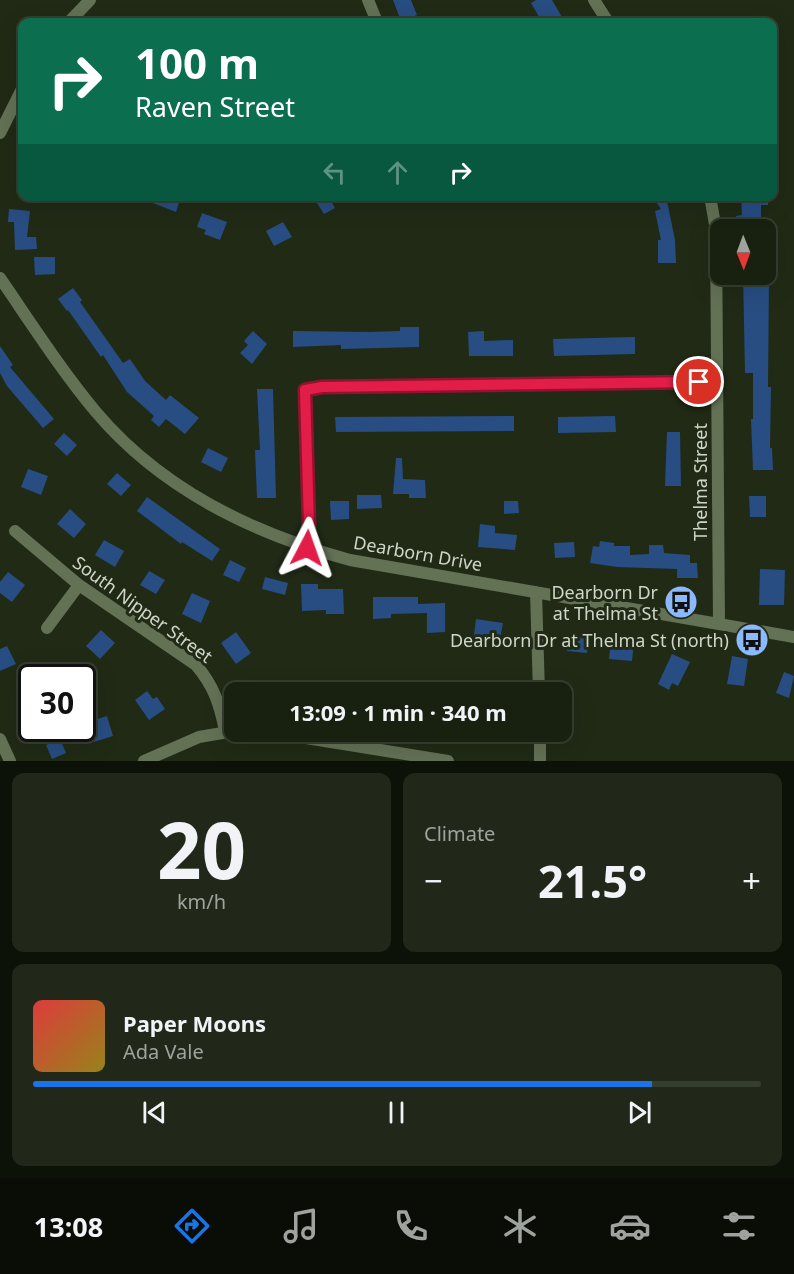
<!DOCTYPE html>
<html lang="en">
<head>
<meta charset="utf-8">
<style>
	body { margin:0; font-family:"Noto Sans",sans-serif; background:#212819; color:#f1f3f6; height:100vh; display:flex; flex-direction:column; font-size:22px; white-space:nowrap }
	* { box-sizing:border-box; margin:0 }
	p { font-size:20px; color:#9fa39f }
	.icon { flex:none; width:33px; height:33px; fill:none; stroke:currentColor; stroke-width:2; stroke-linecap:round; stroke-linejoin:round }
	.map { position:relative; height:761px; overflow:hidden }
	.side { display:flex; flex-direction:column; gap:12px; padding:12px; background:#0d1209; flex:1 }
	.side>* { flex:none }
	.guide { position:absolute; left:18px; top:18px; width:759px; height:183px; border-radius:12px; box-shadow:0 6px 24px #0002,0 0 0 2px #363e30; background:#0b6e4f; color:#fff; overflow:hidden }
	.needle { width:39px; rotate:179deg }
	.buttons { position:absolute; left:710px; top:219px; display:grid; gap:12px }
	.buttons a { display:grid; place-items:center; width:66px; height:66px; border-radius:12px; background:#182010; box-shadow:0 6px 24px #0002,0 0 0 2px #363e30; font-size:30px }
	.speed { position:absolute; left:18px; top:664px; display:flex; gap:12px; font-size:30px; font-weight:700; text-align:center }
	.speed>* { display:grid; place-content:center; width:78px; height:78px; border-radius:50%; background:#182010; box-shadow:0 6px 24px #0002,0 0 0 2px #363e30; line-height:1 }
	.speed .limit { border:3px solid #111; border-radius:9px; background:#fff; color:#111 }
	.pin { position:absolute; display:grid; place-items:center; width:51px; height:51px; color:#fff; margin:-26px; border:3px solid #fff; border-radius:50%; box-shadow:0 2px 6px #0007 }
	.me { position:absolute; width:66px; margin:-33px; rotate:4deg; stroke-linejoin:round; filter:drop-shadow(0 0 4px #0008) }
	.turn { display:flex; align-items:center; gap:21px; height:126px; padding:0 18px; font-size:27px }
	.turn .icon { width:78px; height:78px; stroke-width:2.5 }
	.turn b { display:block; font-size:42px; line-height:51px }
	.lanes { display:flex; align-items:center; height:57px; padding:0 18px; background:#0003; justify-content:center; gap:30px; direction:ltr }
	.lanes .off { opacity:.35 }
	.big { font-size:45px; font-weight:700; line-height:1.1 }
	.side .widget { flex:1; display:flex; flex-direction:column; justify-content:center; gap:9px; min-width:0; padding:0 21px; border-radius:12px; background:#212819 }
	.side .dial { align-items:center; gap:0 }
	.dial b { font-size:78px; line-height:1 }
	.song { display:flex; align-items:center; gap:18px }
	.cover { width:72px; height:72px; border-radius:9px; background:linear-gradient(135deg,hsl(0 70% 55%),hsl(50 70% 35%)) }
	.played { height:6px; border-radius:3px; background:linear-gradient(90deg,#1a73e8 85%,#363e30 85%) }
	.keys { display:flex; justify-content:space-around; direction:ltr }
	.heat { display:flex; justify-content:space-between; align-items:center; font-size:33px; direction:ltr }
	.side .tiles { flex:1; display:grid; gap:12px; grid-template-columns:1fr 1fr }
	.widget:last-child { grid-column:span 2 }
	.trip { position:absolute; left:224px; top:682px; width:348px; height:60px; border-radius:12px; background:#182010; box-shadow:0 6px 24px #0002,0 0 0 2px #363e30; font-weight:700; line-height:60px; text-align:center }
	.dock { display:flex; height:96px; justify-content:space-around; align-items:center; background:#0a0d06; color:#9fa39f }
	.dock .icon { width:42px; height:42px }
	.dock .current { color:#1a73e8 }
	.dock b { font-size:27px; color:#f1f3f6 }
	.map>svg:first-child { display:block }
	.building { fill:#284d82 }
	.lines { fill:none; stroke-linecap:round; stroke-linejoin:round }
	.minor { stroke:#637155; stroke-width:12 }
	.route-casing { stroke:#92132f; stroke-width:15 }
	.route { stroke:#e11d48; stroke-width:10 }
	.labels { text-anchor:middle; dominant-baseline:central; stroke-width:6; stroke-linejoin:round; paint-order:stroke }
	.street-label { font-size:18px; fill:#cfd6c9; stroke:#202a15 }
	.poi-label { font-size:18px; fill:#cfd6c9; stroke:#202a15; text-anchor:end }
</style>
</head>
<body>
<div class="map">
<svg width="794" height="761" viewBox="0 0 794 761">
	<rect width="100%" height="100%" fill="#202a15"/>
	<path class="building" d="M393,0H411L417,15L401,21Z
		M536,0H552L565,22H542L531,3Z
		M135,196H181L176,212Z
		M328,196L335,208L324,214L317,203Z
		M652,196H666L675,240L676,263H658V240H661L655,211L661,209Z
		M741,196H768V205H761V230H736V216L742,215Z
		M9,209L30,211L27,237H36L37,249L15,250L14,222H8Z
		M202,213L227,222L220,240L204,234L206,230L197,227Z
		M283,222L292,237L274,246L266,231Z
		M34,257H55V274L35,275Z
		M743,274H769L768,387H771L770,448H772L773,470H753L751,419H753V373H745Z
		M73,288L82,300L80,302L123,363L130,359L145,381L166,400L170,395L199,418L185,434L166,419L159,427L151,420L154,416L127,392L103,355L101,357L68,310L67,311L58,299Z
		M400,327H419V347L341,349V345L293,347V331L370,332L400,331Z
		M253,331L267,344L252,364L240,353L248,345L244,341Z
		M484,331V341L513,340V356H469L468,332Z
		M635,337V354L554,356L553,339Z
		M0,346L13,365L10,367L54,419L43,428L7,386L0,373Z
		M257,389H273L276,498H257L255,450H260Z
		M514,416V431L336,432L335,417Z
		M615,416L616,432L558,433V417Z
		M667,432H680L681,486H665Z
		M64,433L77,445L67,456L54,444Z
		M208,448L228,458L221,472L201,462Z
		M396,458H402L403,479L425,480L426,498H409V494H393Z
		M28,469L48,476L41,495L21,487Z
		M117,473L131,485L121,496L107,484Z
		M357,495H381L382,508L357,509Z
		M749,496H766V517H750Z
		M147,497L220,549L212,561L182,542L181,544L137,511Z
		M330,501H349V519L331,520Z
		M504,501H518L519,513L504,514Z
		M70,509L86,524L74,538L57,524Z
		M480,524L495,526V533L517,535L515,550L478,547Z
		M104,540L124,551L115,567L95,555Z
		M600,541L614,543V546H630V555L649,554V545H663L664,553L690,555V563H697L698,578H677V569L617,567L590,563L593,546L599,547Z
		M574,542L575,557L555,558L554,543Z
		M230,560L246,568L239,582L223,575Z
		M760,569L785,570L784,605H759Z
		M149,571L165,580L156,594L140,585Z
		M8,572L25,585L12,602L0,593V582Z
		M265,577L288,583L285,595L262,589Z
		M301,584H318V589H343L344,614H326V610L302,611Z
		M192,593L210,601L201,623L182,614Z
		M373,597H418V604L445,603V632L427,633V613L391,614V618L373,619Z
		M476,619L503,623L500,639L474,635Z
		M101,630L115,643L100,659L86,646Z
		M236,632L251,653L236,664L221,643Z
		M569,635L588,637L587,653L567,651Z
		M611,640L634,642L632,661L609,659Z
		M7,646L16,664L0,671V649Z
		M672,654L690,662L678,686L672,683L669,690L658,684Z
		M732,656L748,659L744,686L727,684Z
		M69,665L71,678H51L49,669Z
		M784,672L794,676L789,698L776,693Z
		M147,691L153,699L157,697L165,709L149,720L135,700Z
		M107,716L113,736L94,742L88,722Z
		M60,739L66,753L52,759L46,745Z"/>
	<g class="lines">
		<path class="minor" d="M368,0L377,22
			M594,0L608,22
			M69,22L90,0
			M0,133L22,89
			M710,196L716,230L719,624
			M0,278C31,323 61,370 96,412C161,489 254,534 350,560L794,637
			M15,531L79,585L196,665C214,686 220,705 225,731
			M307,548L309,524L305,390L322,387L717,382
			M536,592L539,693
			M47,628L79,585
			M269,732L448,761
			M540,732V761
			M0,739L10,761
			M144,761L199,737L234,731"/>
	</g>
	<g class="lines">
		<defs>
			<path id="route" d="M307,548L309,524L305,390L322,387L699,382"/>
		</defs>
		<use href="#route" class="route-casing"/>
		<use href="#route" class="route"/>
	</g>
	<defs>
		<symbol id="bus-disc" viewBox="-11 -11 22 22"><circle r="9.5" fill="#8cb9fc" stroke="#202a15"/><path d="M-5-6H5V4H4V6H2V4H-2V6H-4V4H-5ZM-3.5-4V0h7V-4ZM-3.5 1.2v1.5H-2V1.2ZM2 1.2v1.5H3.5V1.2Z" fill="#111"/></symbol>
	</defs>
	<g fill-rule="evenodd">
		<use href="#bus-disc" x="662" y="583" width="38" height="38"/>
		<use href="#bus-disc" x="733" y="621" width="38" height="38"/>
	</g>
	<g class="labels">
		<g class="street-label">
			<text transform="translate(700 482) rotate(-90)">Thelma Street</text>
			<text transform="translate(418 553) rotate(10)">Dearborn Drive</text>
			<text transform="translate(143 609) rotate(36)">South Nipper Street</text>
		</g>
		<g class="poi-label">
			<text x="658" y="592">Dearborn Dr<tspan x="658" dy="21">at Thelma St</tspan></text>
			<text x="729" y="640">Dearborn Dr at Thelma St (north)</text>
		</g>
	</g>
</svg>
<div class="buttons">
<a><svg class="needle" viewBox="-14 -14 28 28"><path d="M0-13l5 13h-10z" fill="#e53935"/><path d="M0 13l5-13h-10z" fill="#9fa39f"/></svg></a>
</div>
<div class="speed"><div class="limit">30</div></div>
<div class="pin" style="left:699px;top:382px;background:#d93025"><svg class="icon" aria-label="arrive" viewBox="0 0 24 24"><path d="M6 21V4h12l-3 4 3 4H6"/></svg></div>
<svg class="me" style="left:307px;top:548px" viewBox="-20 -20 40 40"><path d="M0-17L14 15 0 8-14 15z" fill="#e11d48" stroke="#fff" stroke-width="4"/></svg>
<div class="trip">13:09 · 1 min · 340 m</div>
<div class="guide">
<div class="turn"><svg class="icon" aria-label="right" viewBox="0 0 24 24"><path d="M7 20v-9h11M14 6l5 5-5 5"/></svg><div><b>100 m</b>Raven Street</div></div>
<div class="lanes"><svg class="icon off" aria-label="left" viewBox="0 0 24 24"><path d="M17 20v-9H6M10 6l-5 5 5 5"/></svg><svg class="icon off" aria-label="ahead" viewBox="0 0 24 24"><path d="M12 20V5M6 11l6-6 6 6"/></svg><svg class="icon" aria-label="right" viewBox="0 0 24 24"><path d="M7 20v-9h11M14 6l5 5-5 5"/></svg></div>
</div>
</div>
<section class="side">
<div class="tiles">
<div class="widget dial"><b>20</b><p>km/h</p></div>
<div class="widget"><p>Climate</p>
<div class="heat"><a>−</a><b class="big">21.5°</b><a>+</a></div>
</div>
<div class="widget">
<div class="song"><i class="cover"></i><div><b>Paper Moons</b><p>Ada Vale</p></div></div>
<div class="played"></div>
<div class="keys"><svg class="icon" aria-label="previous" viewBox="0 0 24 24"><path d="M18 5L8 12l10 7zM5 5v14"/></svg><svg class="icon" aria-label="pause" viewBox="0 0 24 24"><path d="M8 5v14M16 5v14"/></svg><svg class="icon" aria-label="next" viewBox="0 0 24 24"><path d="M6 5l10 7-10 7zM19 5v14"/></svg></div>
</div>
</div>
</section>
<nav class="dock">
<b>13:08</b>
<svg class="icon current" aria-label="directions" viewBox="0 0 24 24"><path d="M12 3l9 9-9 9-9-9zM9 14v-3h6M13 9l2 2-2 2"/></svg>
<svg class="icon" aria-label="music" viewBox="0 0 24 24"><path d="M9 18V5l10-2v13"/><circle cx="6" cy="18" r="3"/><circle cx="16" cy="16" r="3"/></svg>
<svg class="icon" aria-label="phone" viewBox="0 0 24 24"><path d="M5 4h4l2 5-3 2q2 4 5 5l2-3 5 2v4C11 20 4 13 5 4z"/></svg>
<svg class="icon" aria-label="climate" viewBox="0 0 24 24"><path d="M12 3v18M4 7l16 10M4 17L20 7"/></svg>
<svg class="icon" aria-label="car" viewBox="0 0 24 24"><path d="M5 17H2v-5l4-1 3-4h7l3 4 3 1v5h-3M9 17h6M6 11h13"/><circle cx="7" cy="17" r="2"/><circle cx="17" cy="17" r="2"/></svg>
<svg class="icon" aria-label="filters" viewBox="0 0 24 24"><path d="M4 7h16M4 17h16"/><circle cx="9" cy="7" r="2"/><circle cx="15" cy="17" r="2"/></svg>
</nav>
</body>
</html>
